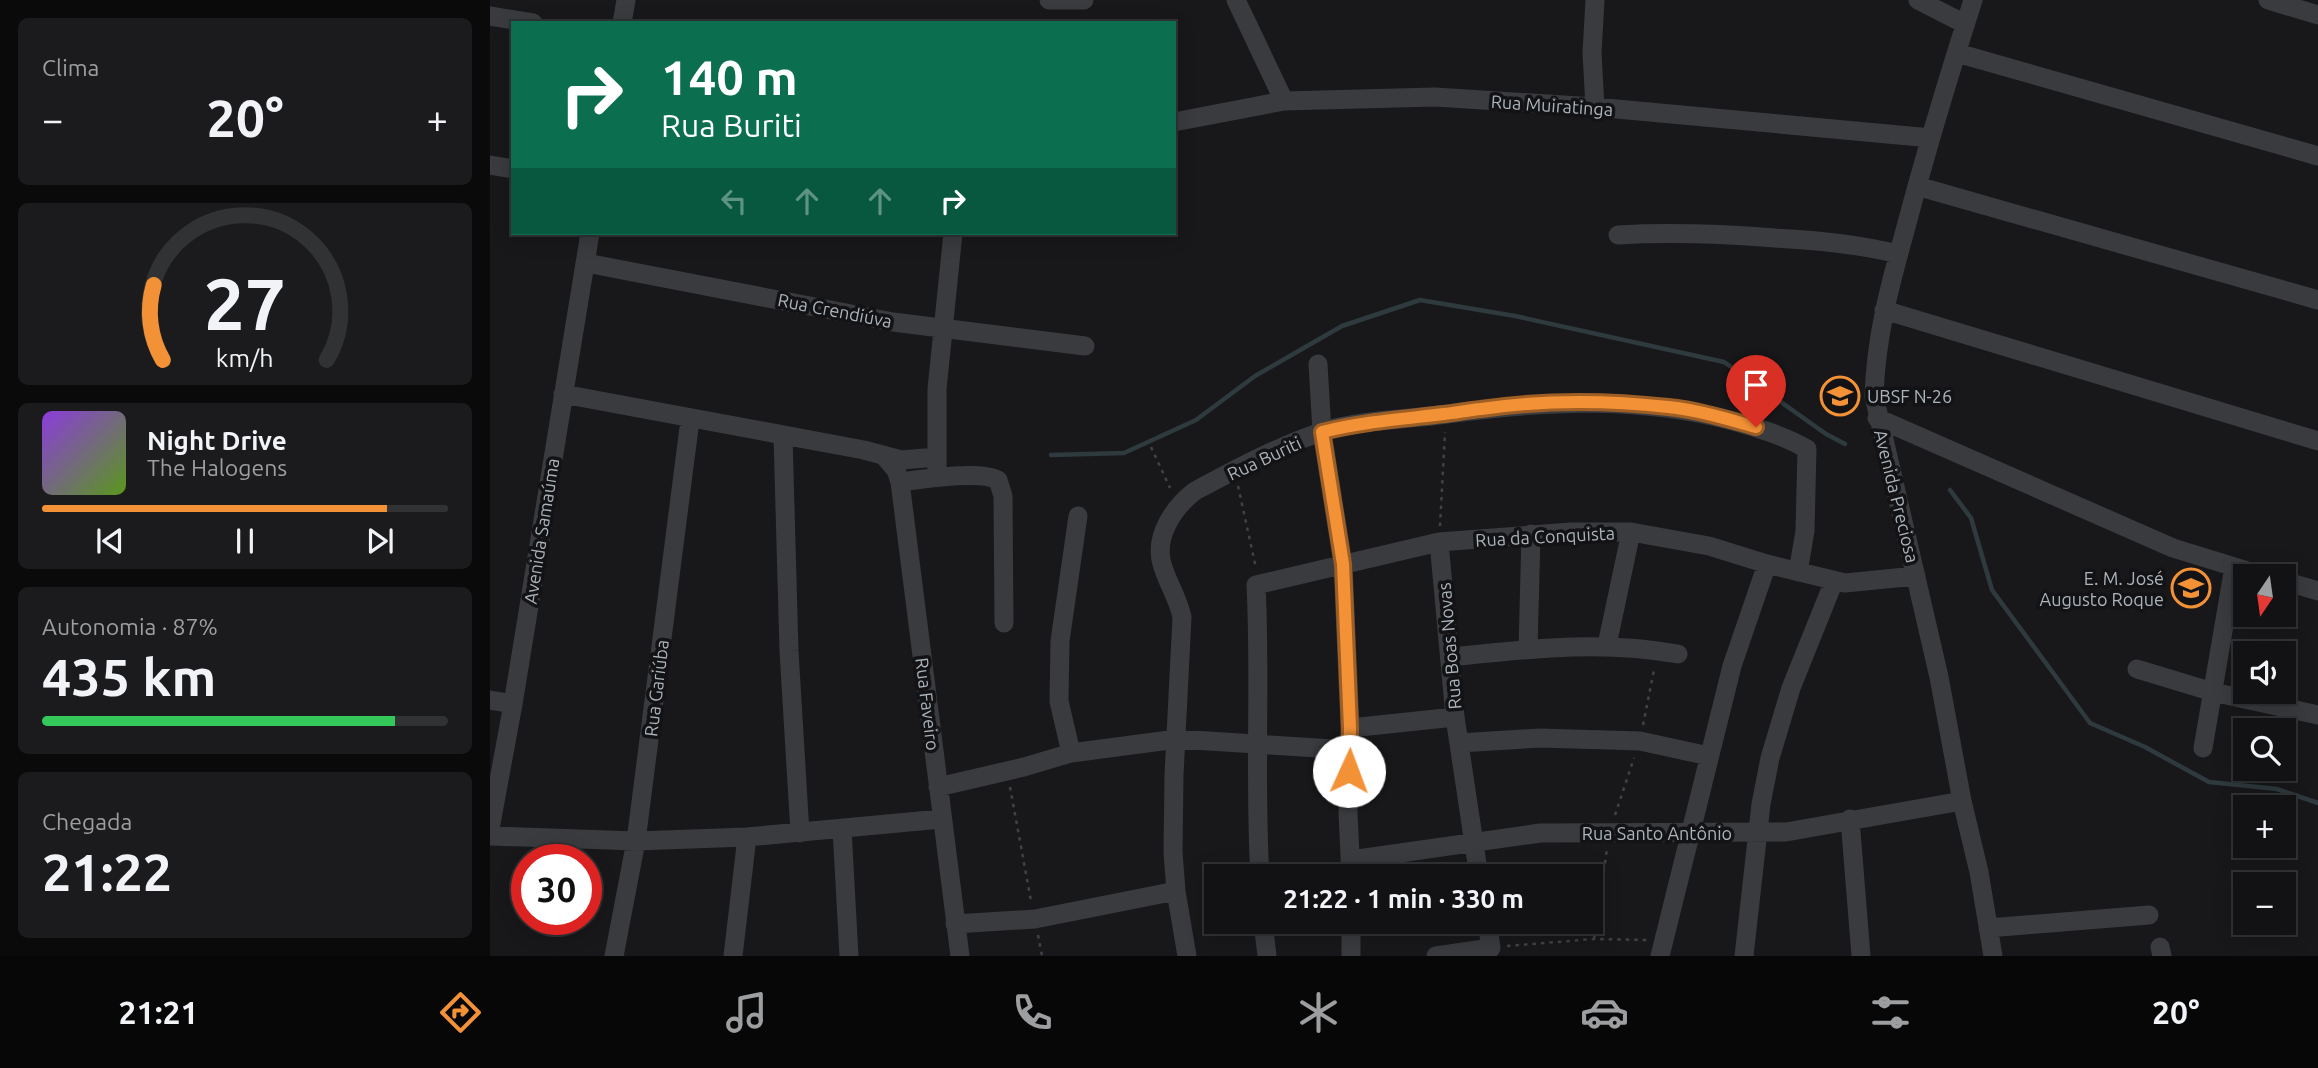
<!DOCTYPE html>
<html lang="pt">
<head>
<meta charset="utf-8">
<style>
	body { margin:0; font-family:Ubuntu,sans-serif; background:#1b1b1d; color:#f1f3f6; height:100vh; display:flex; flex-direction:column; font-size:26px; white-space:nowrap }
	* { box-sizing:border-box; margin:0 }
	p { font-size:23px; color:#9c9ea0 }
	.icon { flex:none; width:38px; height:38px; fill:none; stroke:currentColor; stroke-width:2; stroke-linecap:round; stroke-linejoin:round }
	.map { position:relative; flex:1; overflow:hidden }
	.sheet { display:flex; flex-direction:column; gap:18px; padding:18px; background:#0a0a0b; width:490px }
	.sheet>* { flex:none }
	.guide { position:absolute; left:21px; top:21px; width:665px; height:214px; border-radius:0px; box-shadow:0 4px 18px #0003,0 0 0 2px #313234; background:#0b6e4f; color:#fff; overflow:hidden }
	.needle { width:46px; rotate:193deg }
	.buttons { position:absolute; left:1743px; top:564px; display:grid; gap:14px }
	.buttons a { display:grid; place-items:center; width:63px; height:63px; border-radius:0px; background:#121214; box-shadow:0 4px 18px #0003,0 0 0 2px #313234; font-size:35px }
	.speed { position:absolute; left:21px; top:844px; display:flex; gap:14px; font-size:35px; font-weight:700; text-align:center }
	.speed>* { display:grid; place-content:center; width:91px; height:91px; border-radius:50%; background:#121214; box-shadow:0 4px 18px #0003,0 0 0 2px #313234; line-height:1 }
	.speed .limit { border:10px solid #d22; background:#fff; color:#111 }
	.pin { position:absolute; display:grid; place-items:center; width:60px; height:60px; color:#fff; margin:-72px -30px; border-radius:50% 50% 50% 0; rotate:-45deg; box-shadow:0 0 7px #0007 }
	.pin .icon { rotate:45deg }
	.me { position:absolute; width:77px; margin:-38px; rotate:2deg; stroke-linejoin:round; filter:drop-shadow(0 0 5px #0008) }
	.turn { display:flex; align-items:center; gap:24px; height:147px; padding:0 35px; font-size:32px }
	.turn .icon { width:91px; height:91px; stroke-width:2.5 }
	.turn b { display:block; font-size:49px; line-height:60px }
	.lanes { display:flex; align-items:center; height:66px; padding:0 35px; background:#0003; justify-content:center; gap:35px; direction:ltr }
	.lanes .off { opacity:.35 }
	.big { font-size:52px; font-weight:700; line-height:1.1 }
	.sheet .tile { flex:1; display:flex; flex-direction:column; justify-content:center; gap:10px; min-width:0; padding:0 24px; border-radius:10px; background:#1b1b1d }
	.sheet .dial { align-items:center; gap:0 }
	.dial svg { height:182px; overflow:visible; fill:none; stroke:#313234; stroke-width:7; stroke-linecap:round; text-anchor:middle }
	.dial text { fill:#f1f3f6; stroke:none }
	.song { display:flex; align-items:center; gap:21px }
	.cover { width:84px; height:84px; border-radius:10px; background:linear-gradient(135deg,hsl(270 70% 55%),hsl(90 70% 35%)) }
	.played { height:7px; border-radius:4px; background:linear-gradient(90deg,#f39137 85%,#313234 85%) }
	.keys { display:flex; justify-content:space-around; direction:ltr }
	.heat { display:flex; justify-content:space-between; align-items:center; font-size:38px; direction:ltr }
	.charge { height:10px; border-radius:5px; background:linear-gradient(90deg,#34c759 87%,#313234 0) }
	.trip { position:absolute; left:714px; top:864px; width:399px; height:70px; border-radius:0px; background:#121214; box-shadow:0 4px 18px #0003,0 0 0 2px #313234; font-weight:700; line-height:70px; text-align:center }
	.menu { display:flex; height:112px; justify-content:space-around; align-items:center; background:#070708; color:#9c9ea0 }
	.menu .icon { width:49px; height:49px }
	.menu .selected { color:#f39137 }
	.menu b { font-size:32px; color:#f1f3f6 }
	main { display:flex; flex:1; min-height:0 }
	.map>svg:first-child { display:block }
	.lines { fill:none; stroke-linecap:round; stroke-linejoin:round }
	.stream { stroke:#2e3a3e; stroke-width:4.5 }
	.path { stroke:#3f4246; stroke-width:2.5; stroke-dasharray:3.5 5; stroke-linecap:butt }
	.minor { stroke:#393b3f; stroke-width:19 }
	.route-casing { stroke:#9e5e24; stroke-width:18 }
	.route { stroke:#f39137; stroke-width:12 }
	.labels { text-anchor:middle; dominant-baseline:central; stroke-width:7; stroke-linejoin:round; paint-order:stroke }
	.street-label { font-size:18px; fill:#aab2ba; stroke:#131315 }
	.poi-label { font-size:18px; fill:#aab2ba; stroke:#131315; text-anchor:start }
</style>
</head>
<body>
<main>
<section class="sheet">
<div class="tile"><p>Clima</p>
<div class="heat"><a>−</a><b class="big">20°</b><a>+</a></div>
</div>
<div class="tile dial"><svg viewBox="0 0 100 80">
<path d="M14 69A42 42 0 1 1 86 69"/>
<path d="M14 69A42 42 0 0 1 10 36" stroke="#f39137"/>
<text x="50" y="56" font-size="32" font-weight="700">27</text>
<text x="50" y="72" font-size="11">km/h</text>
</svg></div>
<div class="tile">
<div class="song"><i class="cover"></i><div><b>Night Drive</b><p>The Halogens</p></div></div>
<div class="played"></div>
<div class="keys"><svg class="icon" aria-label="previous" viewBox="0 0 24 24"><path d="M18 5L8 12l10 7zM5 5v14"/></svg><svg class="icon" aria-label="pause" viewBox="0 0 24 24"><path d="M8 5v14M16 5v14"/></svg><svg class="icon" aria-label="next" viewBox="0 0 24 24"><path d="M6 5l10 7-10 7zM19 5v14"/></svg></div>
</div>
<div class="tile"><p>Autonomia · 87%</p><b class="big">435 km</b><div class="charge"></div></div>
<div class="tile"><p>Chegada</p><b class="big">21:22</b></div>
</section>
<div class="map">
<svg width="1828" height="956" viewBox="0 0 1828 956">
	<rect width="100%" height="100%" fill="#18181a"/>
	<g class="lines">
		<path class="stream" d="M561,455L634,453L706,420L765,376L852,326L930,300L1025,316L1234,362L1336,434L1355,444
			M1460,490L1481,518L1502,590L1600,723L1655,747L1719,782L1787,789L1828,803"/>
		<path class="path" d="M661,447L680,488
			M748,486L766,568
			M950,526L955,432
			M1153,725L1164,670
			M520,787L541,901
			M1125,815L1144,758
			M548,935L552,956
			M1104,939L1117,849
			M1017,946L1104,939L1157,940"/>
		<path class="minor" d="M559,0H594
			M746,0L794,101
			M1428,0L1475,24
			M1483,0C1459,75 1436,151 1416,227C1400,285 1386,335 1384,396L1449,677L1472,801L1489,872L1503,956
			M1778,0L1828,15
			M0,16L43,23
			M132,23L136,0
			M1467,53L1828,156
			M1105,107L1102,53L1105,0
			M684,122L794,101L945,97L1105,107L1441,138
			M0,165L23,169
			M1427,186L1828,300
			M1128,235C1180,232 1233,234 1285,238C1327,240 1368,244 1408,254
			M96,263L403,322L595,346
			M1394,310L1828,441
			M828,364L832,432L853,564L860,728L858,813L861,877
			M73,394L374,450L411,460L447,457
			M1387,418L1683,548L1774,576
			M293,436L299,651L310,833
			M395,457L406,470L410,482L470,956
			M447,477V389L463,233
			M410,482C432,479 490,470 508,480L513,496L514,623
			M949,542L965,717L989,877
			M1794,581L1828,591
			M1117,645L1141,532
			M1038,649L1041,534
			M961,657C1039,649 1110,640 1188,654
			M1647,669L1723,692L1828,715
			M0,700L23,704
			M860,728L965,717
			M969,743L1050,738L1150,741L1219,756
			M1713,748L1744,567
			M581,753L569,701L570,641L588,516
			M448,787L534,767L581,753L687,739L859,750
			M1360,819L1371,956
			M0,829L23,704L100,233
			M352,829L359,956
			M0,836L146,841L257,837L451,819
			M861,860L1050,833L1296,832L1472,801
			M770,877C764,780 771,682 766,585L949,542L1081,532H1141L1219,546L1277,564L1355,583L1426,576
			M773,922L777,956
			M861,922V956
			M773,923L839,922
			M465,924L545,919L686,891
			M1498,928L1659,915
			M1670,947L1672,956
			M124,956L146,841L200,420
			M243,956L257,837
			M697,956L686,891L683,852L684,775L692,617C688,598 677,582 672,564C664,536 684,507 705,491C746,469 787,447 831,432C872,419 915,420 957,414C1054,401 1148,396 1243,421C1268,428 1295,436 1317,449L1315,531L1308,572
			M946,956L1001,948L997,922
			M1170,956L1242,666L1277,564
			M1254,956L1271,804L1280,758L1301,688L1344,581"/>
	</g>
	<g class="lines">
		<defs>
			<path id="route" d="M859,771L860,728L853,564L832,432C872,422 912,419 954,414C966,413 978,410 991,409C1052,400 1116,400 1178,407C1208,410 1237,419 1266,427"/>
		</defs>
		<use href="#route" class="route-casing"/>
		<use href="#route" class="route"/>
	</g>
	<defs>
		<symbol id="school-ring" viewBox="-11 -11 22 22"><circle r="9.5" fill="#131315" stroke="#f39137" stroke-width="1.5"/><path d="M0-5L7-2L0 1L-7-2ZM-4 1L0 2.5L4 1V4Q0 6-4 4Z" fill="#f39137"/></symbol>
	</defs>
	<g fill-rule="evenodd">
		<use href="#school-ring" x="1328" y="374" width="44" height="44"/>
		<use href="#school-ring" x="1679" y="566" width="44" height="44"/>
	</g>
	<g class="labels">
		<g class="street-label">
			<text transform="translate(1062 105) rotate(4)">Rua Muiratinga</text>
			<text transform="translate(345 310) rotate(11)">Rua Crendiúva</text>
			<text transform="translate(774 458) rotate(-25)">Rua Buriti</text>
			<text transform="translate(1407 496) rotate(76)">Avenida Preciosa</text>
			<text transform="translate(51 531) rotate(-81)">Avenida Samaúma</text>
			<text transform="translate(1055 536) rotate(-3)">Rua da Conquista</text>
			<text transform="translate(959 646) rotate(-95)">Rua Boas Novas</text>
			<text transform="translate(166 688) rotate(-83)">Rua Gariúba</text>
			<text transform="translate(438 704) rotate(83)">Rua Faveiro</text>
			<text x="1167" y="833">Rua Santo Antônio</text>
		</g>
		<g class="poi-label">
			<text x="1377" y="396">UBSF N-26</text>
			<text x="1674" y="578" text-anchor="end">E. M. José<tspan x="1674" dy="21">Augusto Roque</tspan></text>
		</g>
	</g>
</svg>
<div class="buttons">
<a><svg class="needle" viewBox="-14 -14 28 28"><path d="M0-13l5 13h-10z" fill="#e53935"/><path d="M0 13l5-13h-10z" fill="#9c9ea0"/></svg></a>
<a><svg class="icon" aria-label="sound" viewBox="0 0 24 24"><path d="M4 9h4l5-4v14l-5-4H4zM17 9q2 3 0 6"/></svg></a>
<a><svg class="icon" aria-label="search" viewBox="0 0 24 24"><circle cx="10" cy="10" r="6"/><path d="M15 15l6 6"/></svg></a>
<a>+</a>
<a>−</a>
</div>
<div class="speed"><div class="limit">30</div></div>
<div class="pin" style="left:1266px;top:427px;background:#d93025"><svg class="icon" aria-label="arrive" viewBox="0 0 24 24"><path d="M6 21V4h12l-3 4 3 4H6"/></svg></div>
<svg class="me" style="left:859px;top:771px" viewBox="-20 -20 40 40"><circle r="19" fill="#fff"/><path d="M0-13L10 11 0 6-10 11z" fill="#f39137"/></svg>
<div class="trip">21:22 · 1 min · 330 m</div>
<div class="guide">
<div class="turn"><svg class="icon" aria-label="right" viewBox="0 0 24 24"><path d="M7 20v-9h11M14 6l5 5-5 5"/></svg><div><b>140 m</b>Rua Buriti</div></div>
<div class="lanes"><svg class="icon off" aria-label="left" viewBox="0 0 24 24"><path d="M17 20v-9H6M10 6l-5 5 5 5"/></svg><svg class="icon off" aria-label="ahead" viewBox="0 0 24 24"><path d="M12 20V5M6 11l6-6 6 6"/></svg><svg class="icon off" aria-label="ahead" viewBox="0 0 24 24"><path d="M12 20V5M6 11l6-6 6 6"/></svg><svg class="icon" aria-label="right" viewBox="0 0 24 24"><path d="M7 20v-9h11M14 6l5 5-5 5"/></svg></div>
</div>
</div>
</main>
<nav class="menu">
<b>21:21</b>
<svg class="icon selected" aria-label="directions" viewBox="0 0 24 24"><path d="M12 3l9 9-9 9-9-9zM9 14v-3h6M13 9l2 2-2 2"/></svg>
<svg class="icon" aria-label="music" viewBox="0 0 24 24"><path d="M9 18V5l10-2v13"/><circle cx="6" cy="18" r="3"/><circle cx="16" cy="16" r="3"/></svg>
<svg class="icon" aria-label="phone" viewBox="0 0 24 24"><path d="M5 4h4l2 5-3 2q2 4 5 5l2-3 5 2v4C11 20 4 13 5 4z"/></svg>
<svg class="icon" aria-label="climate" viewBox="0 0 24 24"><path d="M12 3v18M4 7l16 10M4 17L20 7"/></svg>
<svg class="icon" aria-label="car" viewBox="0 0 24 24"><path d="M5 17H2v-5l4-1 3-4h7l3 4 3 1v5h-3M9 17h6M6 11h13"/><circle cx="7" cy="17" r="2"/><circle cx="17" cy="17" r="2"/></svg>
<svg class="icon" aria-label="filters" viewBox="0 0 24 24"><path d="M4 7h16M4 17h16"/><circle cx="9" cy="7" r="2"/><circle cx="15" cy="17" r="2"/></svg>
<b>20°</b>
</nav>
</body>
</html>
